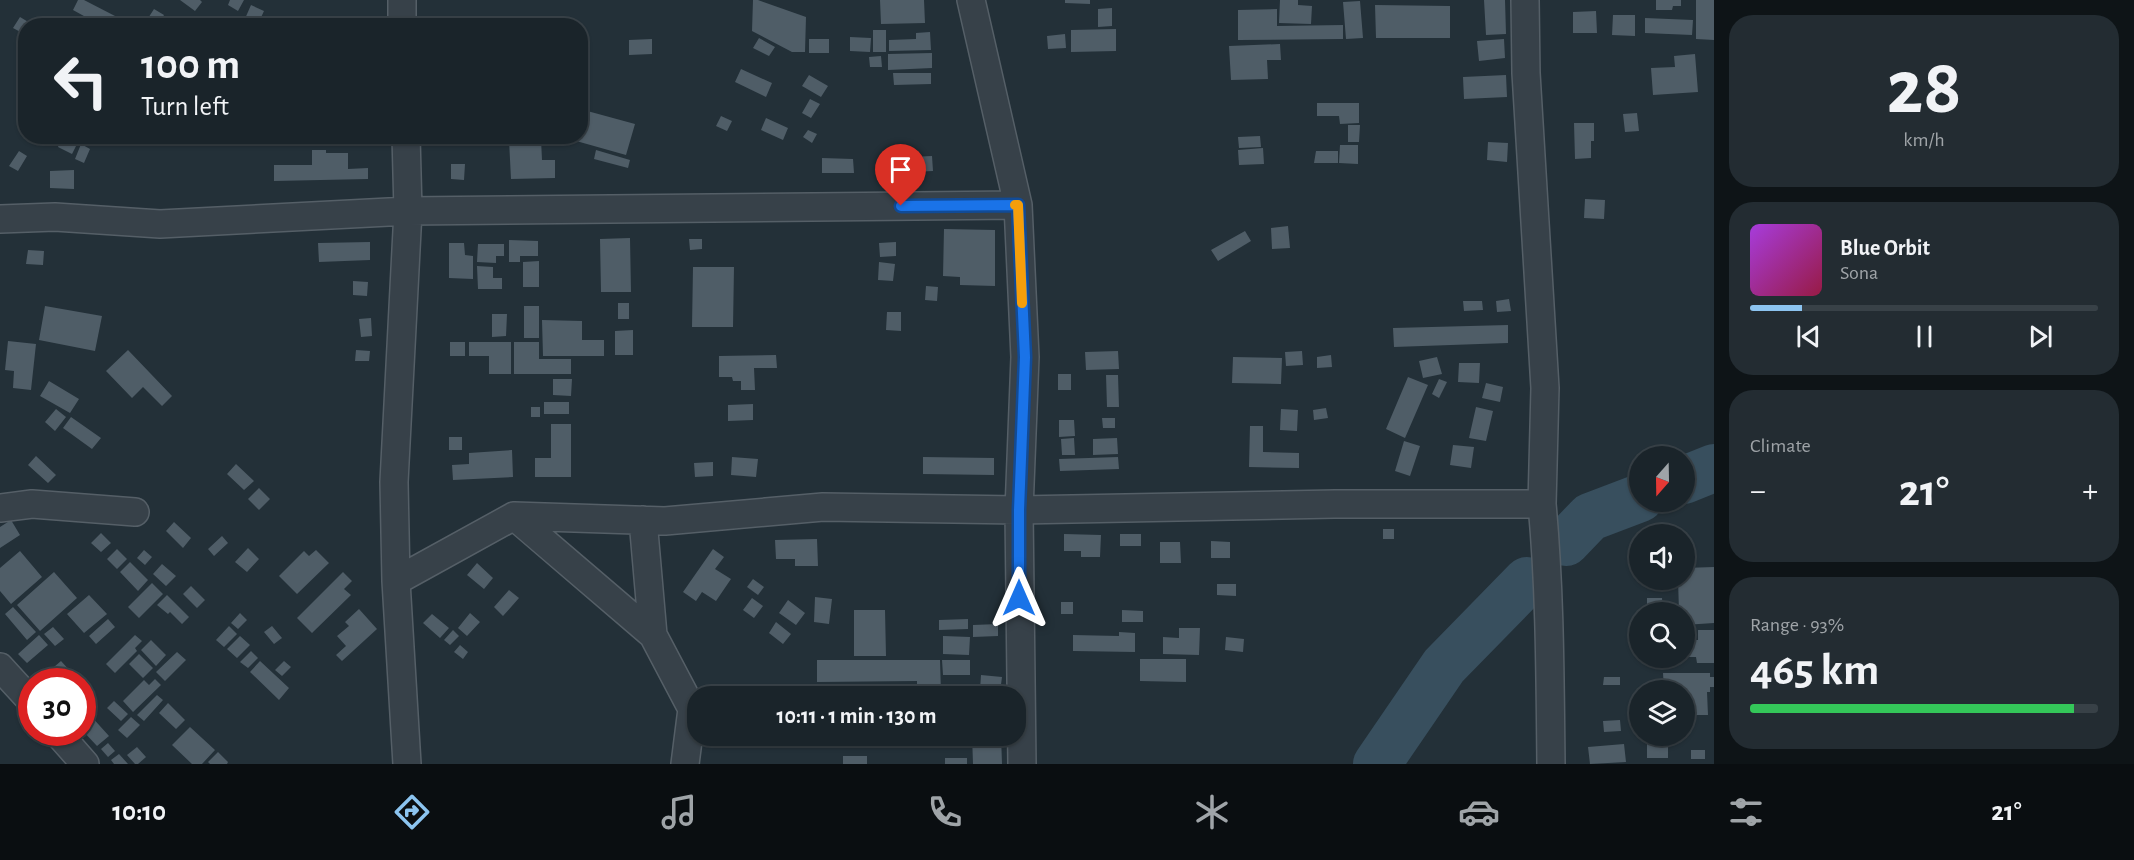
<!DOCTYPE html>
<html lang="en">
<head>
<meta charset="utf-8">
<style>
	body { margin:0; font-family:"Alegreya Sans",sans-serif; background:#232c32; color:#f1f3f6; height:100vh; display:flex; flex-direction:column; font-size:22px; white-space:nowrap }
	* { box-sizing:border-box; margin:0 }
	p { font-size:20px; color:#9fa4a8 }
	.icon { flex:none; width:33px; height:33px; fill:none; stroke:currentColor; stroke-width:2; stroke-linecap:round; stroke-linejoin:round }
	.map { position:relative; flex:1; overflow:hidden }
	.side { display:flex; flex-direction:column; gap:15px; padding:15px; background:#0e1417; width:420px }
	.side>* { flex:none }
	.guide { position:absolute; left:18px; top:18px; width:570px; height:126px; border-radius:24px; box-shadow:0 2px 4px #0004,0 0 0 2px #384147; background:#1a242a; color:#f1f3f6; overflow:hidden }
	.needle { width:39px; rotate:200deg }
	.fabs { position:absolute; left:1629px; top:446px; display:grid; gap:12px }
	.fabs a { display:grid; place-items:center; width:66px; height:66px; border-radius:50%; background:#1a242a; box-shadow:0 2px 4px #0004,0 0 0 2px #384147; font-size:30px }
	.speed { position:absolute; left:18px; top:668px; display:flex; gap:12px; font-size:30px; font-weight:700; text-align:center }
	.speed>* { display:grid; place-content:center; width:78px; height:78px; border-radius:50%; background:#1a242a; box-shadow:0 2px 4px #0004,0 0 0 2px #384147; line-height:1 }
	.speed .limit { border:9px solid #d22; background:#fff; color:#111 }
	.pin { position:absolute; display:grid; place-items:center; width:51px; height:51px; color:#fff; margin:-62px -26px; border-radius:50% 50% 50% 0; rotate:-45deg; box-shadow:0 0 6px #0007 }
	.pin .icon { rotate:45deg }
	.me { position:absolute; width:66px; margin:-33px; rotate:0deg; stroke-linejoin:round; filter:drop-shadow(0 0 4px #0008) }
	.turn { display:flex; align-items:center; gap:21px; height:126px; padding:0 24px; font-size:27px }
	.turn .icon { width:78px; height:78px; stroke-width:2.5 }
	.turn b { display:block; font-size:42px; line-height:51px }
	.big { font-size:45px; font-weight:700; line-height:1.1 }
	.side .card { flex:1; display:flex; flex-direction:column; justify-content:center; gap:9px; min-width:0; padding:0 21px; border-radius:24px; background:#232c32 }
	.side .dial { align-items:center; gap:0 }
	.dial b { font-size:78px; line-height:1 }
	.song { display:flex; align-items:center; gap:18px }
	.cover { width:72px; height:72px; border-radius:9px; background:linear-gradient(135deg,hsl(280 70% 55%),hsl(340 70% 35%)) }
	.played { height:6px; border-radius:3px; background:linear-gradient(90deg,#8cc4f0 15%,#384147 15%) }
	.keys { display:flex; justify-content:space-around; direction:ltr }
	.heat { display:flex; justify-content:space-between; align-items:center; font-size:33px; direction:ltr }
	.charge { height:9px; border-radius:4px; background:linear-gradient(90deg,#34c759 93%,#384147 0) }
	.trip { position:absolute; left:687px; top:686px; width:339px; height:60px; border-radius:24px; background:#1a242a; box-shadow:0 2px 4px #0004,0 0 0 2px #384147; font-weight:700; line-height:60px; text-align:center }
	.tabs { display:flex; height:96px; justify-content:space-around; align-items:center; background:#0a0e11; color:#9fa4a8 }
	.tabs .icon { width:42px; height:42px }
	.tabs .selected { color:#8cc4f0 }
	.tabs b { font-size:27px; color:#f1f3f6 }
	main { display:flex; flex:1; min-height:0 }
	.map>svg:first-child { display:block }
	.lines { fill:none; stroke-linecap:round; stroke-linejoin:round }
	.river { stroke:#384f5e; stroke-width:48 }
	.building { fill:#4f5d67 }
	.street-casing { stroke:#555f67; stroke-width:30 }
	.street { stroke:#374149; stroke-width:27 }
	.route-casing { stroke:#114b97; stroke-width:15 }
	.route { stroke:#1a73e8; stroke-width:10 }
	.slow { stroke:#f59e0b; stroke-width:10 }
</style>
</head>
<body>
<main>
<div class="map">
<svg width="1714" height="764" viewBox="0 0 1714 764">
	<rect width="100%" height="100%" fill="#233038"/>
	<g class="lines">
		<path class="river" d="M1684,480L1714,468
			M1566,542L1590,517L1640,498
			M1377,764L1444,666L1527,581"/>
	</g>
	<path class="building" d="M78,0H84L115,16L111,26H102L73,10Z
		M180,0H200L202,2L195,11Z
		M230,0H244L238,11L228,5Z
		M753,0H758L806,17L805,52H792L752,31Z
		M880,0H924L925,23L881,24Z
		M1065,0H1090V4L1065,3Z
		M1280,0H1298V5L1312,6L1311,24L1279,23Z
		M1484,0H1505L1506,34L1486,35Z
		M1656,0H1681V6H1673L1672,10H1656Z
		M1696,0H1714V40L1696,39Z
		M1360,1L1363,38L1346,39L1343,2Z
		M251,5L264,11L257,26L244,21Z
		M1375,5L1450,6V38H1376Z
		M1112,8V26L1098,27V9Z
		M154,9L164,15L158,26H143Z
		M1277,9V26L1343,25V39L1238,40V10Z
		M1596,11L1597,33H1573V12Z
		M1613,15H1635V36L1612,35Z
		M20,17L35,26H26V35L13,28Z
		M1645,18L1693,20L1692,35L1645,33Z
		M1116,29V51L1071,52V30Z
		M873,30H886V52H873Z
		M930,32L931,50L889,51V40L916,39V33Z
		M1065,34L1066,48L1048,49L1047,36Z
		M850,37L871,38L870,52L850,51Z
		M759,38L775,47L769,56L753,48Z
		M652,39V54L629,55V40Z
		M809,39H829V53H809Z
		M1504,39L1505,58L1479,61L1477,41Z
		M1280,44L1281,60H1267L1268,79L1231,80L1229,46Z
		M932,53V68L888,70V54Z
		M1695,54L1698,92L1653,95L1651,68L1675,67L1674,56Z
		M881,56L882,67H870L869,57Z
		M741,69L772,83L766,97L735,82Z
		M893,73H931V84L894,85Z
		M809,75L828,86L821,97L802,86Z
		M1506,75L1507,97L1464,99L1463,77Z
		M810,99L820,104L811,118L802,113Z
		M1317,103H1359V123L1340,124L1339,116H1317Z
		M580,109L635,124L626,155L562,137L580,136Z
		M1637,113L1639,131L1625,132L1623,114Z
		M721,116L732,121L727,131L716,126Z
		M766,118L788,128L783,140L761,130Z
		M1574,123H1594V141H1591V158L1575,159Z
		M1348,125H1360L1359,142H1348Z
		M808,130L817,134L812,143L803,137Z
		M62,136L78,142L72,154L58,147Z
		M1260,136L1261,147L1239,148L1238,137Z
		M541,139L542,160H555V178L511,179L509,140Z
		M1488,142L1508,143L1507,162L1487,160Z
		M81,144L90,149L84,163L75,159Z
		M1340,145H1358V164L1339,163Z
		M1263,148L1264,164L1239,165L1238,150Z
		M312,150H326V153H348V169L368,168V179L274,181V165H312Z
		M596,150L630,160L628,168L594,159Z
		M19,151L27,156L18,171L9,166Z
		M1316,151H1338V163H1314Z
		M932,156L933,171L891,173L890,158Z
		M822,158L853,159L854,173H822Z
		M451,164H465L464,180L451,179Z
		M74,170V189L50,188V171Z
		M1585,199L1605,200L1604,219L1584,218Z
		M1288,226L1290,248L1272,249L1271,228Z
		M944,229L995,230V286L960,285V277L943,276Z
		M1245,231L1251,241L1218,261L1211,250Z
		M630,238L631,292H601L600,239Z
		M689,239H702V249L690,250Z
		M509,240L538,241V256H520V262H509Z
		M370,242V260L319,262L318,243Z
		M896,242V256L880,257L879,243Z
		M449,243H464L465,255L473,256V279L449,278Z
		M478,244H504V256H496V263L477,262Z
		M28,250L44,251L43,265L26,264Z
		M539,261V287H523V262Z
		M879,262L895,264L893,281L878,280Z
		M477,266L493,267V278H502V289H478Z
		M693,267H734L733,327H692Z
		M353,281L368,282L367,296L353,295Z
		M926,286L938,287L937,301L925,300Z
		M1509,299L1511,311L1497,312L1496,301Z
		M1463,301H1482L1483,310L1464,311Z
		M618,303H629V319H618Z
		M45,306L102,316L95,351L39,340Z
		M524,306H539V338H524Z
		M887,312H901V331L886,330Z
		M492,314H507L506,336L492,337Z
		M371,318L372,336L361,337L359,319Z
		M542,320L582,321V340H604V356H543Z
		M1508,325V343L1394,347L1393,328Z
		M633,330V355H615V331Z
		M8,341L36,344L31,390L13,388L14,371L5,370Z
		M450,342H465V356H450Z
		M469,342H511V374H489V356H469Z
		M514,342H539V359H571V374H514Z
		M128,350L172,396L162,406L143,387L132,398L106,371Z
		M356,350L370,351L369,361H355Z
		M1118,351L1119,369L1086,370L1085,352Z
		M1302,351L1303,365L1286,366L1285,352Z
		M776,355L777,368H754L755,390H741V381H733L732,377H719V356Z
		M1331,355L1332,367L1317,368V357Z
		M1233,357L1282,358L1281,384L1232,383Z
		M1437,357L1442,374L1423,378L1419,361Z
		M1459,363H1480L1479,383L1458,382Z
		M1058,374H1071V390H1058Z
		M1106,375H1118L1119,407H1107Z
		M1408,377L1428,385L1405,438L1386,429Z
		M553,379H572L571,396L553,395Z
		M1439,379L1447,382L1439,398L1432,394Z
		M49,381L79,399L70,413L40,396Z
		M1486,383L1503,387L1500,402L1482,398Z
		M544,402H569V414H544Z
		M753,404V420L728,421V405Z
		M531,407H540V417H531Z
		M1476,407L1493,411L1486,441L1469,438Z
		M1326,408L1328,418L1314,420L1313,410Z
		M56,409L66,417L55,431L45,422Z
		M1281,409L1298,410L1297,431L1280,430Z
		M71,417L101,438L92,449L63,428Z
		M1102,418H1115V428H1103Z
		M1059,420H1074L1075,436L1059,437Z
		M551,424H571V477H535V458H551Z
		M1250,426H1263V452L1299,453V468L1249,467Z
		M449,437H462V450H449Z
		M1074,438L1075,455H1062L1061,439Z
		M1117,438L1118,454L1093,455V439Z
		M1404,441L1420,446L1410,476L1395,471Z
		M1453,445L1474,447L1471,468L1450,465Z
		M512,450L513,477L453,480L452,465L469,464V453Z
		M36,456L56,475L48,483L28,465Z
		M732,457L758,459L756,477L731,475Z
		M923,457L994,458V475L923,474Z
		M1118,457L1119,469L1060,471L1059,459Z
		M713,462V476L695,477L694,463Z
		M236,464L254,481L244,490L227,474Z
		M259,488L270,499L259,510L248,499Z
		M11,520L20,535L0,548V527Z
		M174,522L191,538L183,548L166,531Z
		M1383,529H1394V539H1383Z
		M101,533L111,543L101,552L91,543Z
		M1064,534L1101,535L1100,557H1081V551H1064Z
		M1120,534H1141V546H1120Z
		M222,536L228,543L214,556L208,549Z
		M817,539L818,566H795V559H776L775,540Z
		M1211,541L1230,542V558H1211Z
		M1160,542H1180L1181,563H1160Z
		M248,548L259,559L247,572L235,562Z
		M117,549L127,559L117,569L107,559Z
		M713,549L724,557L715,569L731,579L716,601L702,592L696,601L683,592Z
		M144,550L152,557L145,565L137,558Z
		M316,550L329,563L297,594L279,576L304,551L309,556Z
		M20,551L42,577L11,604L0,591V568Z
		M130,562L148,580L138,591L120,572Z
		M477,563L493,578L484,589L467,575Z
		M162,564L176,576L166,586L153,574Z
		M1714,567V623L1684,625V612H1679L1678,579H1684V568Z
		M54,572L77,598L40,631L17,605Z
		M343,572L352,581L344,589L351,595L312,633L297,618Z
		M753,579L764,587L758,595L747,587Z
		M152,583L163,594L139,618L128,607Z
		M1217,584H1236V596L1217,595Z
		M191,586L205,600L197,608L183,594Z
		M509,590L519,598L503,616L494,607Z
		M89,595L107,614L84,633L67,614Z
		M167,595L189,617L182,624L170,612L168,614L157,605Z
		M815,597L832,599L829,624L814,622Z
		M752,598L763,606L754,618L743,610Z
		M1647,598H1662L1663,612H1647Z
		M788,600L805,613L796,625L779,613Z
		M1061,602H1073V614H1061Z
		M13,607L36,632L27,640L5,614Z
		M359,609L377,629L342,661L336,655L346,646L337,636L349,626L345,622Z
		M854,610H885L886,656H854Z
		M1122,610L1143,611V622H1122Z
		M240,613L247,620L238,629L231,623Z
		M470,613L480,622L467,636L458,628Z
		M432,614L449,628L440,638L423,623Z
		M108,619L115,627L96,644L89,636Z
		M968,619V629L939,630V620Z
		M776,622L791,634L783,644L769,633Z
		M998,624V636L973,637V625Z
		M229,626L237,634L224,647L216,640Z
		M272,626L282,638L274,644L264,632Z
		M53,627L64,639L55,646L44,634Z
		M1179,628H1200L1199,655L1163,654V637L1179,638Z
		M453,630L459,636L450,645L444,640Z
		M1698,630H1714V663H1697L1696,657H1684V640H1698Z
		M1119,632L1135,633V652L1073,651V635L1119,636Z
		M39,635L48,645L27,663L18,654Z
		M135,635L142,641L135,648L137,651L115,673L106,664Z
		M240,636L250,645L237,658L227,649Z
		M943,636L970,637L969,655L943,654Z
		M1226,637L1244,639L1243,652L1225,650Z
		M151,640L166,655L156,666L141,650Z
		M460,645L468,652L463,659L454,652Z
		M251,651L258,658L248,668L240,662Z
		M177,652L186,660L165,681L156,672Z
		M139,654L153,668L143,678L129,664Z
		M1646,657H1661V663H1646Z
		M1140,659H1186V682L1140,681Z
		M817,660H940L941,693H917V681L817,682Z
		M942,660H970V675H943Z
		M61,661L71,672L61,681H41L40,679Z
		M260,661L289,688L279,700L250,672Z
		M284,661L291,667L282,676L275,670Z
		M1663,673H1710V677H1714V687H1710V692H1707L1708,715H1684V690H1664Z
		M981,675L1002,677L1000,692L980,690Z
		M1604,677H1620V685H1603Z
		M155,679L161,685L133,712L123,701L144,680L149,685Z
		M157,695L163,700L144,721L137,715Z
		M114,701L128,714L121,721L107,708Z
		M1632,702H1640V722H1633Z
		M168,703L185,720L176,729L159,713Z
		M90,715L109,736L97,746L82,730V721Z
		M131,717L140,725L127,738L118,730Z
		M1620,720L1621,731L1604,732L1603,721Z
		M190,727L215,750L202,764H192L172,745Z
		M972,735H1001L1002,764H973Z
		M1647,735H1668V758H1647Z
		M108,743L115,751L108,757L101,749Z
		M1624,744L1626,762L1590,764L1588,747Z
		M137,747L146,757L138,764H135L127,755Z
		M1691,750H1705V759H1691Z
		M218,752L228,762L227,764H210L208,762Z
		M119,754L128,764H114L111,760Z
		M843,756H867V764H843Z
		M945,758H967V764H945Z"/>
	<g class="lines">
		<defs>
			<path id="street" d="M402,0V26
				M971,0L1018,205L1025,357L1019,510L1022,764
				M406,136L408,211L394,482L396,581L407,764
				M0,219L55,217L160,224L408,211L1018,205
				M1542,504C1550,590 1550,677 1551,764
				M0,508L32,504L135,512
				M514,516L653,635
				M643,520L653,635L692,709L685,764
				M396,581L514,516L665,521L823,507L1019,510L1335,504H1542L1545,388L1526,73L1525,0
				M0,667L32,702
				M57,732L85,764"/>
		</defs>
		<use href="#street" class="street-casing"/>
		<use href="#street" class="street"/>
	</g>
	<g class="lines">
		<defs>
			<path id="route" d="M901,206L1018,205L1025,357L1019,510V598"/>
		</defs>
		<use href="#route" class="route-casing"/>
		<use href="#route" class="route"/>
		<path class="slow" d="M1015,205H1018L1022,303"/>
	</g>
</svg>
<div class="fabs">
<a><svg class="needle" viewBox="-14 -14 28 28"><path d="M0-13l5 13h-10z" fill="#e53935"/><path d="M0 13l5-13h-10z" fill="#9fa4a8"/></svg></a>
<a><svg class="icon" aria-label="sound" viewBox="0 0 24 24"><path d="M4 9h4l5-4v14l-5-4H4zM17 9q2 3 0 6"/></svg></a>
<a><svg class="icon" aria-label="search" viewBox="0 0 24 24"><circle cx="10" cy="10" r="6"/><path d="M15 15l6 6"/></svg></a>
<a><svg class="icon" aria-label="layers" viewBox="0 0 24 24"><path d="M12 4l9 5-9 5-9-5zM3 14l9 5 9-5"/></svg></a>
</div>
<div class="speed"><div class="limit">30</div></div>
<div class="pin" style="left:901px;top:206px;background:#d93025"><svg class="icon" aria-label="arrive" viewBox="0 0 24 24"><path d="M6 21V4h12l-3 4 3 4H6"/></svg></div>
<svg class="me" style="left:1019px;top:598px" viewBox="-20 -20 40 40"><path d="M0-17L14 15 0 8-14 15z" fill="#1a73e8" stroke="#fff" stroke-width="4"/></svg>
<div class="trip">10:11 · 1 min · 130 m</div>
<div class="guide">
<div class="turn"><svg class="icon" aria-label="left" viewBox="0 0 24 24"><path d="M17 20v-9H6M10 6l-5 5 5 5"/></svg><div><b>100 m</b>Turn left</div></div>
</div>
</div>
<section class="side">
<div class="card dial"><b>28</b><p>km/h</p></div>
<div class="card">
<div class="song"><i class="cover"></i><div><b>Blue Orbit</b><p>Sona</p></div></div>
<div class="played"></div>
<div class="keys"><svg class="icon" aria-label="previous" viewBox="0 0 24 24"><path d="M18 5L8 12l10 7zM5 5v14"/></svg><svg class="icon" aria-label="pause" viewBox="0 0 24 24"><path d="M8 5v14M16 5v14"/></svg><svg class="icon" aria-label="next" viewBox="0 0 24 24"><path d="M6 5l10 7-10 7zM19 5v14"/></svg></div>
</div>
<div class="card"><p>Climate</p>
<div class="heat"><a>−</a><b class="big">21°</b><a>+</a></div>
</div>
<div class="card"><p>Range · 93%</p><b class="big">465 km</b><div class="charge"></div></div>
</section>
</main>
<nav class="tabs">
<b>10:10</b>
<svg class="icon selected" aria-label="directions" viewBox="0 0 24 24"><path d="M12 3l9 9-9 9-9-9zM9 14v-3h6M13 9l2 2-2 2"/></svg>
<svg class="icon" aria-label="music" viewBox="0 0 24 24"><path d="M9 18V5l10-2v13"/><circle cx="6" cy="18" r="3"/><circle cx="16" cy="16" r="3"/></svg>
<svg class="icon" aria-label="phone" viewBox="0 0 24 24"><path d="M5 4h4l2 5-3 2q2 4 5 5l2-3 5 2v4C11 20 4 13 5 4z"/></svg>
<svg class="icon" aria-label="climate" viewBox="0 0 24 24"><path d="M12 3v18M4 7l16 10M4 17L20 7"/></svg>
<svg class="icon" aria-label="car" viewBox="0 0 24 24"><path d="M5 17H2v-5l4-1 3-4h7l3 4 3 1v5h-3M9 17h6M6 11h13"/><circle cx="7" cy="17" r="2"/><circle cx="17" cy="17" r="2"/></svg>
<svg class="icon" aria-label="filters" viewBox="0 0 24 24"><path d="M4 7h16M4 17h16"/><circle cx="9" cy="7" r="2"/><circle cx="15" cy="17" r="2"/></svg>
<b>21°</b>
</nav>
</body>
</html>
